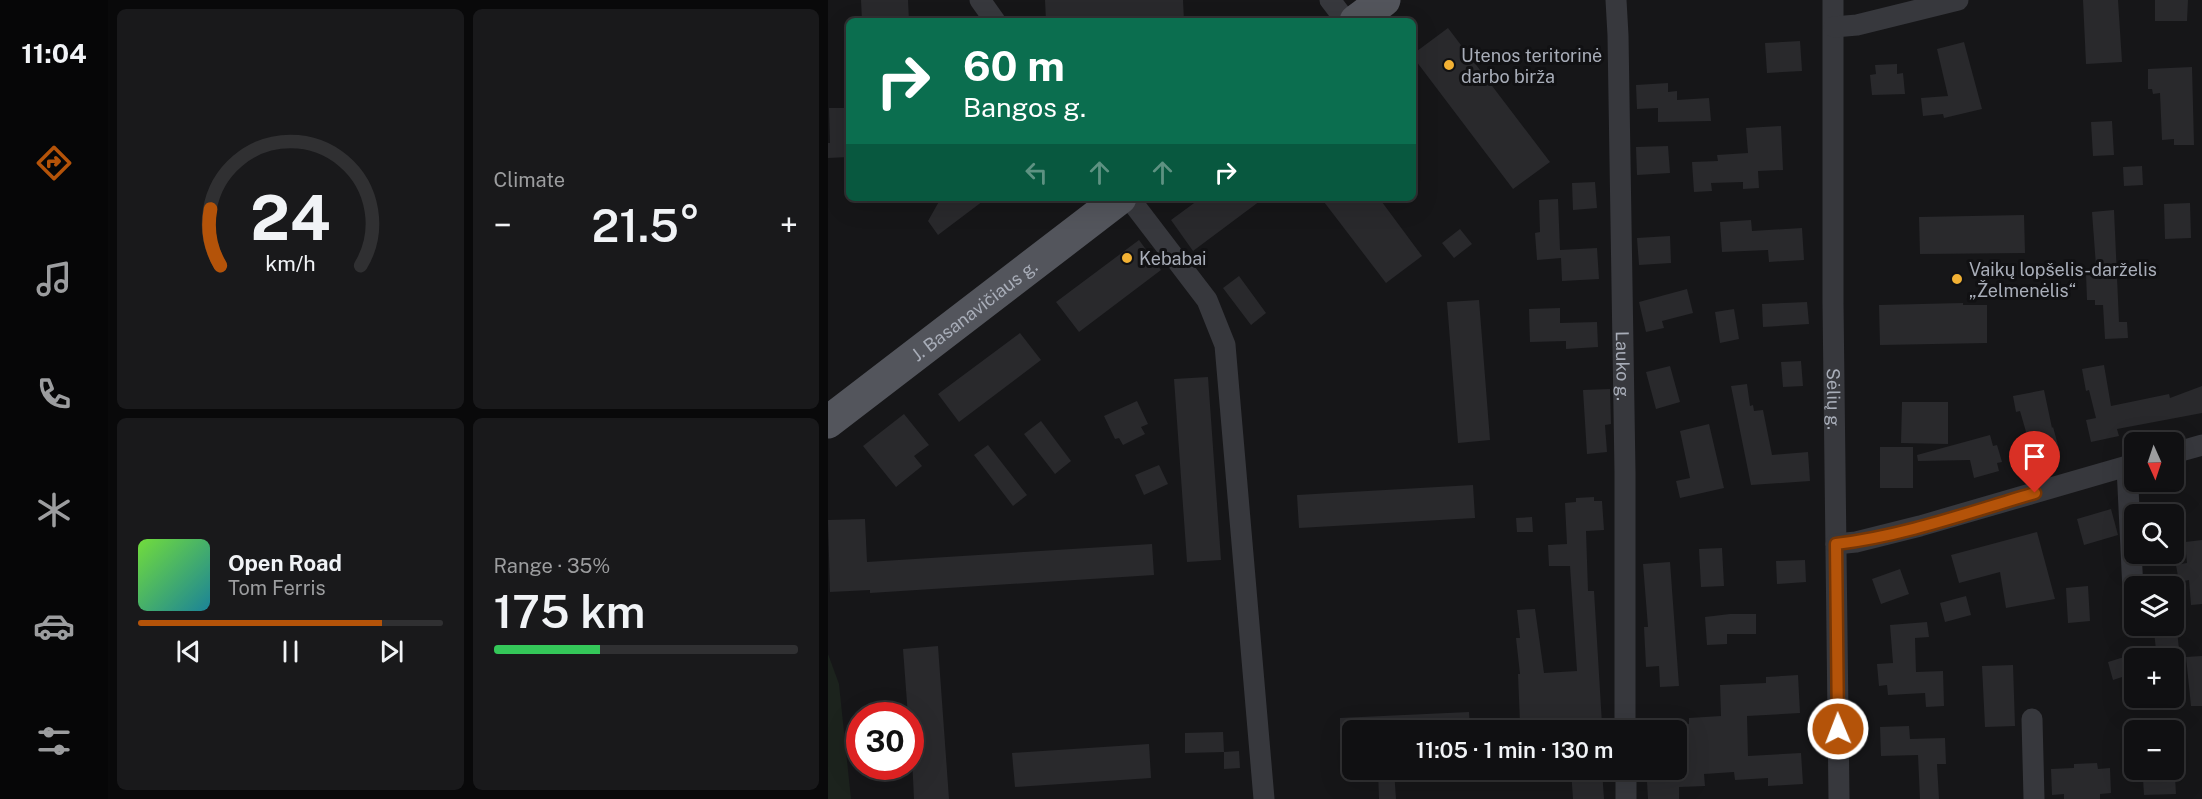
<!DOCTYPE html>
<html lang="en">
<head>
<meta charset="utf-8">
<style>
	body { margin:0; font-family:"Public Sans",sans-serif; background:#19191b; color:#f1f3f6; height:100vh; display:flex; flex-direction:column; font-size:22px; white-space:nowrap }
	* { box-sizing:border-box; margin:0 }
	p { font-size:20px; color:#9c9d9f }
	.icon { flex:none; width:33px; height:33px; fill:none; stroke:currentColor; stroke-width:2; stroke-linecap:round; stroke-linejoin:round }
	.map { position:relative; flex:1; overflow:hidden }
	.panel { display:flex; flex-direction:column; gap:9px; padding:9px; background:#09090a; width:720px }
	.panel>* { flex:none }
	.top-card { position:absolute; left:18px; top:18px; width:570px; height:183px; border-radius:9px; box-shadow:0 6px 24px #0002,0 0 0 2px #303032; background:#0b6e4f; color:#fff; overflow:hidden }
	.needle { width:39px; rotate:177deg }
	.fabs { position:absolute; left:1296px; top:432px; display:grid; gap:12px }
	.fabs a { display:grid; place-items:center; width:60px; height:60px; border-radius:9px; background:#101012; box-shadow:0 6px 24px #0002,0 0 0 2px #303032; font-size:30px }
	.speed { position:absolute; left:18px; top:702px; display:flex; gap:12px; font-size:30px; font-weight:700; text-align:center }
	.speed>* { display:grid; place-content:center; width:78px; height:78px; border-radius:50%; background:#101012; box-shadow:0 6px 24px #0002,0 0 0 2px #303032; line-height:1 }
	.speed .limit { border:9px solid #d22; background:#fff; color:#111 }
	.pin { position:absolute; display:grid; place-items:center; width:51px; height:51px; color:#fff; margin:-62px -26px; border-radius:50% 50% 50% 0; rotate:-45deg; box-shadow:0 0 6px #0007 }
	.pin .icon { rotate:45deg }
	.me { position:absolute; width:66px; margin:-33px; rotate:359deg; stroke-linejoin:round; filter:drop-shadow(0 0 4px #0008) }
	.turn { display:flex; align-items:center; gap:21px; height:126px; padding:0 18px; font-size:27px }
	.turn .icon { width:78px; height:78px; stroke-width:2.5 }
	.turn b { display:block; font-size:42px; line-height:51px }
	.lanes { display:flex; align-items:center; height:57px; padding:0 18px; background:#0003; justify-content:center; gap:30px; direction:ltr }
	.lanes .off { opacity:.35 }
	.big { font-size:45px; font-weight:600; line-height:1.1 }
	.panel .tile { flex:1; display:flex; flex-direction:column; justify-content:center; gap:9px; min-width:0; padding:0 21px; border-radius:9px; background:#19191b }
	.panel .dial { align-items:center; gap:0 }
	.dial svg { height:156px; overflow:visible; fill:none; stroke:#303032; stroke-width:7; stroke-linecap:round; text-anchor:middle }
	.dial text { fill:#f1f3f6; stroke:none }
	.song { display:flex; align-items:center; gap:18px }
	.cover { width:72px; height:72px; border-radius:9px; background:linear-gradient(135deg,hsl(100 70% 55%),hsl(190 70% 35%)) }
	.played { height:6px; border-radius:3px; background:linear-gradient(90deg,#b45309 80%,#303032 80%) }
	.keys { display:flex; justify-content:space-around; direction:ltr }
	.heat { display:flex; justify-content:space-between; align-items:center; font-size:33px; direction:ltr }
	.charge { height:9px; border-radius:4px; background:linear-gradient(90deg,#34c759 35%,#303032 0) }
	.panel .tiles { flex:1; display:grid; gap:9px; grid-template-columns:repeat(2,1fr) }
	.trip { position:absolute; left:514px; top:720px; width:345px; height:60px; border-radius:9px; background:#101012; box-shadow:0 6px 24px #0002,0 0 0 2px #303032; font-weight:600; line-height:60px; text-align:center }
	main { display:flex; flex:1; min-height:0 }
	.dock { display:flex; flex-direction:column; width:108px; justify-content:space-around; align-items:center; background:#060607; color:#9c9d9f }
	.dock .icon { width:42px; height:42px }
	.dock .current { color:#b45309 }
	.dock b { font-size:27px; color:#f1f3f6 }
	.map>svg:first-child { display:block }
	.green { fill:#1c231d }
	.building { fill:#29292c }
	.lines { fill:none; stroke-linecap:round; stroke-linejoin:round }
	.minor { stroke:#37383d; stroke-width:21 }
	.primary { stroke:#53555c; stroke-width:33 }
	.route-casing { stroke:#753606; stroke-width:15 }
	.route { stroke:#b45309; stroke-width:10 }
	.poi-dot { fill:#f2b134; stroke:#111113; stroke-width:2 }
	.labels { text-anchor:middle; dominant-baseline:central; stroke-width:6; stroke-linejoin:round; paint-order:stroke }
	.poi-label { font-size:18px; fill:#a8adb8; stroke:#111113; text-anchor:start }
	.street-label { font-size:18px; fill:#a8adb8; stroke:#111113 }
</style>
</head>
<body>
<main>
<nav class="dock">
<b>11:04</b>
<svg class="icon current" aria-label="directions" viewBox="0 0 24 24"><path d="M12 3l9 9-9 9-9-9zM9 14v-3h6M13 9l2 2-2 2"/></svg>
<svg class="icon" aria-label="music" viewBox="0 0 24 24"><path d="M9 18V5l10-2v13"/><circle cx="6" cy="18" r="3"/><circle cx="16" cy="16" r="3"/></svg>
<svg class="icon" aria-label="phone" viewBox="0 0 24 24"><path d="M5 4h4l2 5-3 2q2 4 5 5l2-3 5 2v4C11 20 4 13 5 4z"/></svg>
<svg class="icon" aria-label="climate" viewBox="0 0 24 24"><path d="M12 3v18M4 7l16 10M4 17L20 7"/></svg>
<svg class="icon" aria-label="car" viewBox="0 0 24 24"><path d="M5 17H2v-5l4-1 3-4h7l3 4 3 1v5h-3M9 17h6M6 11h13"/><circle cx="7" cy="17" r="2"/><circle cx="17" cy="17" r="2"/></svg>
<svg class="icon" aria-label="filters" viewBox="0 0 24 24"><path d="M4 7h16M4 17h16"/><circle cx="9" cy="7" r="2"/><circle cx="15" cy="17" r="2"/></svg>
</nav>
<section class="panel">
<div class="tiles">
<div class="tile dial"><svg viewBox="0 0 100 80">
<path d="M14 69A42 42 0 1 1 86 69"/>
<path d="M14 69A42 42 0 0 1 9 40" stroke="#b45309"/>
<text x="50" y="56" font-size="32" font-weight="700">24</text>
<text x="50" y="72" font-size="11">km/h</text>
</svg></div>
<div class="tile"><p>Climate</p>
<div class="heat"><a>−</a><b class="big">21.5°</b><a>+</a></div>
</div>
<div class="tile">
<div class="song"><i class="cover"></i><div><b>Open Road</b><p>Tom Ferris</p></div></div>
<div class="played"></div>
<div class="keys"><svg class="icon" aria-label="previous" viewBox="0 0 24 24"><path d="M18 5L8 12l10 7zM5 5v14"/></svg><svg class="icon" aria-label="pause" viewBox="0 0 24 24"><path d="M8 5v14M16 5v14"/></svg><svg class="icon" aria-label="next" viewBox="0 0 24 24"><path d="M6 5l10 7-10 7zM19 5v14"/></svg></div>
</div>
<div class="tile"><p>Range · 35%</p><b class="big">175 km</b><div class="charge"></div></div>
</div>
</section>
<div class="map">
<svg width="1374" height="799" viewBox="0 0 1374 799">
	<rect width="100%" height="100%" fill="#161618"/>
	<path class="green" d="M0,654L11,684L23,799H0Z"/>
	<path class="building" d="M33,0H80L81,21H34Z
		M217,0H355L356,21H337L336,18L283,21H218Z
		M1255,0H1290L1294,62L1258,64Z
		M1327,0H1360L1359,21H1327Z
		M620,28L722,162L685,189L585,57V54Z
		M972,41L974,71L939,73L937,43Z
		M1136,42L1154,109L1116,118L1115,114L1095,116L1093,98L1120,96L1109,49Z
		M1069,64V74L1075,73L1077,94L1044,95L1042,75L1048,74L1047,65Z
		M1364,67L1366,145H1346V139L1334,140L1332,93L1325,94L1324,89H1320V69Z
		M840,83V92L849,91V100L881,98L883,121L830,122V108L809,109L808,85Z
		M1,108H21V157L0,158V143H2Z
		M1284,121L1286,155L1265,156L1263,122Z
		M953,126L955,170L930,171L931,188L915,189V182L883,183L884,191L866,192L864,162L890,161L889,155L920,153L918,128Z
		M840,146L842,173L809,175L808,147Z
		M1314,166L1315,185L1296,186L1295,167Z
		M767,182L769,208L745,210L744,183Z
		M113,198H159L110,235L100,221Z
		M373,198H436L365,251L343,220Z
		M493,198H551L594,256L558,283Z
		M730,199L732,250L769,248L771,279L734,281L733,258L709,260L707,233L712,232L711,200Z
		M1362,203L1363,238L1337,239L1336,204Z
		M1286,210L1291,322H1299L1300,338L1277,339L1275,305H1267V300H1259L1258,273L1266,272L1265,267L1268,266L1264,212Z
		M1196,215L1197,253L1092,254L1091,217Z
		M923,220L924,231L974,228L976,260L941,262L940,250L894,252L892,222Z
		M632,229L644,244L626,258L614,243Z
		M842,236L843,263L811,265L809,238Z
		M311,240L333,270L251,332L228,302Z
		M411,276L438,313L423,325L395,288Z
		M859,289L865,313L834,321L836,328L818,332L811,302Z
		M651,300L662,440L630,443L619,302Z
		M979,302L981,324L935,327L934,304Z
		M1135,303V305H1159V343L1052,345L1051,305Z
		M732,308V323L769,322L770,347L738,349V341L702,342L701,309Z
		M906,309L911,339L892,343L887,312Z
		M192,333L213,360L131,422L110,394Z
		M973,361L975,386L955,387L953,362Z
		M1276,365L1283,406L1341,394L1342,398L1374,386V413L1289,429L1291,436L1263,442L1258,420L1268,418L1261,390L1258,391L1254,369Z
		M842,366L852,402L828,409L818,372Z
		M380,377L393,560L359,562L346,379Z
		M919,384L922,406L925,405L926,411L935,410L944,455L980,452L982,481L923,485L903,386Z
		M782,389L783,424L777,425L779,452L759,454L755,390Z
		M1216,390L1224,428L1225,427L1231,449L1205,456L1192,411L1188,412L1185,396Z
		M309,401L320,424L313,427L317,434L295,445L291,438L287,439L276,416Z
		M1074,402H1120V444L1073,443Z
		M76,414L101,445L86,456L94,466L68,487L35,446Z
		M213,421L243,461L227,474L196,434Z
		M881,424L896,488L852,498L848,481L862,478L852,431Z
		M1162,435L1165,446L1169,445L1174,462L1169,463L1171,471L1146,478L1142,460L1090,461L1089,455Z
		M160,445L199,495L185,506L146,455Z
		M1052,447H1085V488H1052Z
		M331,465L340,484L316,495L307,475Z
		M645,485L647,518L471,528L469,495Z
		M766,497V501H774L776,530L758,531L760,591H766L774,724L736,726V721L692,723L690,674H692L688,638H692L689,610L707,609L716,673L749,671L742,566H721L720,545L739,544L737,503L748,502V498Z
		M1283,509L1290,535L1256,545L1249,519Z
		M704,517L705,532H689L688,518Z
		M37,519L39,562L324,544L326,575L42,593V590L2,592L0,520Z
		M1209,532L1227,599L1178,608L1172,572L1131,583L1123,555Z
		M1374,540V604L1363,605L1361,580L1351,582L1348,565L1359,563L1357,542Z
		M894,548L896,586L873,587L871,549Z
		M977,560L978,582L949,584L948,561Z
		M842,562L851,686L832,687L831,666L818,667L816,627H820L815,564Z
		M1072,569L1081,594L1053,604L1044,579Z
		M1260,586L1262,621L1240,623L1238,588Z
		M1138,596L1143,615L1117,622L1112,603Z
		M902,614H928V634H899V644L879,645L877,617Z
		M1099,622L1101,637L1087,638L1088,672L1115,671L1116,706L1098,707L1097,693L1060,695L1059,685L1051,686L1049,664L1065,663L1062,625Z
		M1349,630L1352,658H1329L1326,632Z
		M110,646L121,799H86L82,716H80L75,649Z
		M1306,654V673L1285,680L1280,662Z
		M1374,656V706H1363L1358,657Z
		M1185,665L1187,726L1157,727L1154,666Z
		M970,675L972,713L919,716L920,756L973,753L975,784L940,786V778L907,780L906,772L876,774L877,786L851,787V799H820L819,781L849,780V725L861,724V718L893,716L892,685L938,683V677Z
		M641,712L642,730H512V718Z
		M1081,726L1082,739L1117,738L1118,764H1109L1111,799H1092L1090,755L1053,756L1052,727Z
		M395,732L396,752L357,753V733Z
		M321,744L323,778L187,787L184,753Z
		M411,751L412,768L396,769V752Z
		M1269,763L1270,769L1282,768L1283,793L1272,794V799H1236V794L1224,795L1223,769L1246,768V764Z
		M550,770H566L568,799H551Z
		M743,770H774L776,799H745Z
		M1347,777L1348,794L1316,795L1315,778Z"/>
	<g class="lines">
		<g class="minor">
			<path d="M152,0L167,21"/>
			<path d="M502,0L518,21"/>
			<path id="s1" d="M788,0L790,35L797,472V730"/>
			<path id="s2" d="M1005,0V303L1011,799"/>
			<path d="M1006,27L1029,25L1130,0"/>
			<path d="M301,198L379,300L397,345L436,799"/>
			<path d="M1346,453L1374,445"/>
			<path d="M1299,467L1306,611"/>
			<path d="M1008,544L1028,542L1092,526L1306,464"/>
			<path d="M1204,719L1206,799"/>
			<path d="M798,770V799"/>
		</g>
		<g class="primary">
			<path d="M528,21L556,0"/>
			<path id="s3" d="M0,422L292,198"/>
		</g>
	</g>
	<g class="lines">
		<defs>
			<path id="route" d="M1010,729L1008,544C1076,536 1142,512 1207,493"/>
		</defs>
		<use href="#route" class="route-casing"/>
		<use href="#route" class="route"/>
	</g>
	<g class="poi-dot">
		<circle cx="621" cy="65" r="6"/>
		<circle cx="299" cy="258" r="6"/>
		<circle cx="1129" cy="279" r="6"/>
	</g>
	<g class="labels">
		<g class="poi-label">
			<text x="633" y="55">Utenos teritorinė<tspan x="633" dy="21">darbo birža</tspan></text>
			<text x="311" y="258">Kebabai</text>
			<text x="1141" y="269">Vaikų lopšelis-darželis<tspan x="1141" dy="21">„Želmenėlis“</tspan></text>
		</g>
		<g class="street-label">
			<text stroke="none"><textPath href="#s3" startOffset="184">J. Basanavičiaus g.</textPath></text>
			<text stroke="none"><textPath href="#s1" startOffset="366">Lauko g.</textPath></text>
			<text stroke="none"><textPath href="#s2" startOffset="399">Sėlių g.</textPath></text>
		</g>
	</g>
</svg>
<div class="fabs">
<a><svg class="needle" viewBox="-14 -14 28 28"><path d="M0-13l5 13h-10z" fill="#e53935"/><path d="M0 13l5-13h-10z" fill="#9c9d9f"/></svg></a>
<a><svg class="icon" aria-label="search" viewBox="0 0 24 24"><circle cx="10" cy="10" r="6"/><path d="M15 15l6 6"/></svg></a>
<a><svg class="icon" aria-label="layers" viewBox="0 0 24 24"><path d="M12 4l9 5-9 5-9-5zM3 14l9 5 9-5"/></svg></a>
<a>+</a>
<a>−</a>
</div>
<div class="speed"><div class="limit">30</div></div>
<div class="pin" style="left:1207px;top:493px;background:#d93025"><svg class="icon" aria-label="arrive" viewBox="0 0 24 24"><path d="M6 21V4h12l-3 4 3 4H6"/></svg></div>
<svg class="me" style="left:1010px;top:729px" viewBox="-20 -20 40 40"><circle r="17" fill="#b45309" stroke="#fff" stroke-width="3"/><path d="M0-11L8 9 0 5-8 9z" fill="#fff"/></svg>
<div class="trip">11:05 · 1 min · 130 m</div>
<div class="top-card">
<div class="turn"><svg class="icon" aria-label="right" viewBox="0 0 24 24"><path d="M7 20v-9h11M14 6l5 5-5 5"/></svg><div><b>60 m</b>Bangos g.</div></div>
<div class="lanes"><svg class="icon off" aria-label="left" viewBox="0 0 24 24"><path d="M17 20v-9H6M10 6l-5 5 5 5"/></svg><svg class="icon off" aria-label="ahead" viewBox="0 0 24 24"><path d="M12 20V5M6 11l6-6 6 6"/></svg><svg class="icon off" aria-label="ahead" viewBox="0 0 24 24"><path d="M12 20V5M6 11l6-6 6 6"/></svg><svg class="icon" aria-label="right" viewBox="0 0 24 24"><path d="M7 20v-9h11M14 6l5 5-5 5"/></svg></div>
</div>
</div>
</main>
</body>
</html>
